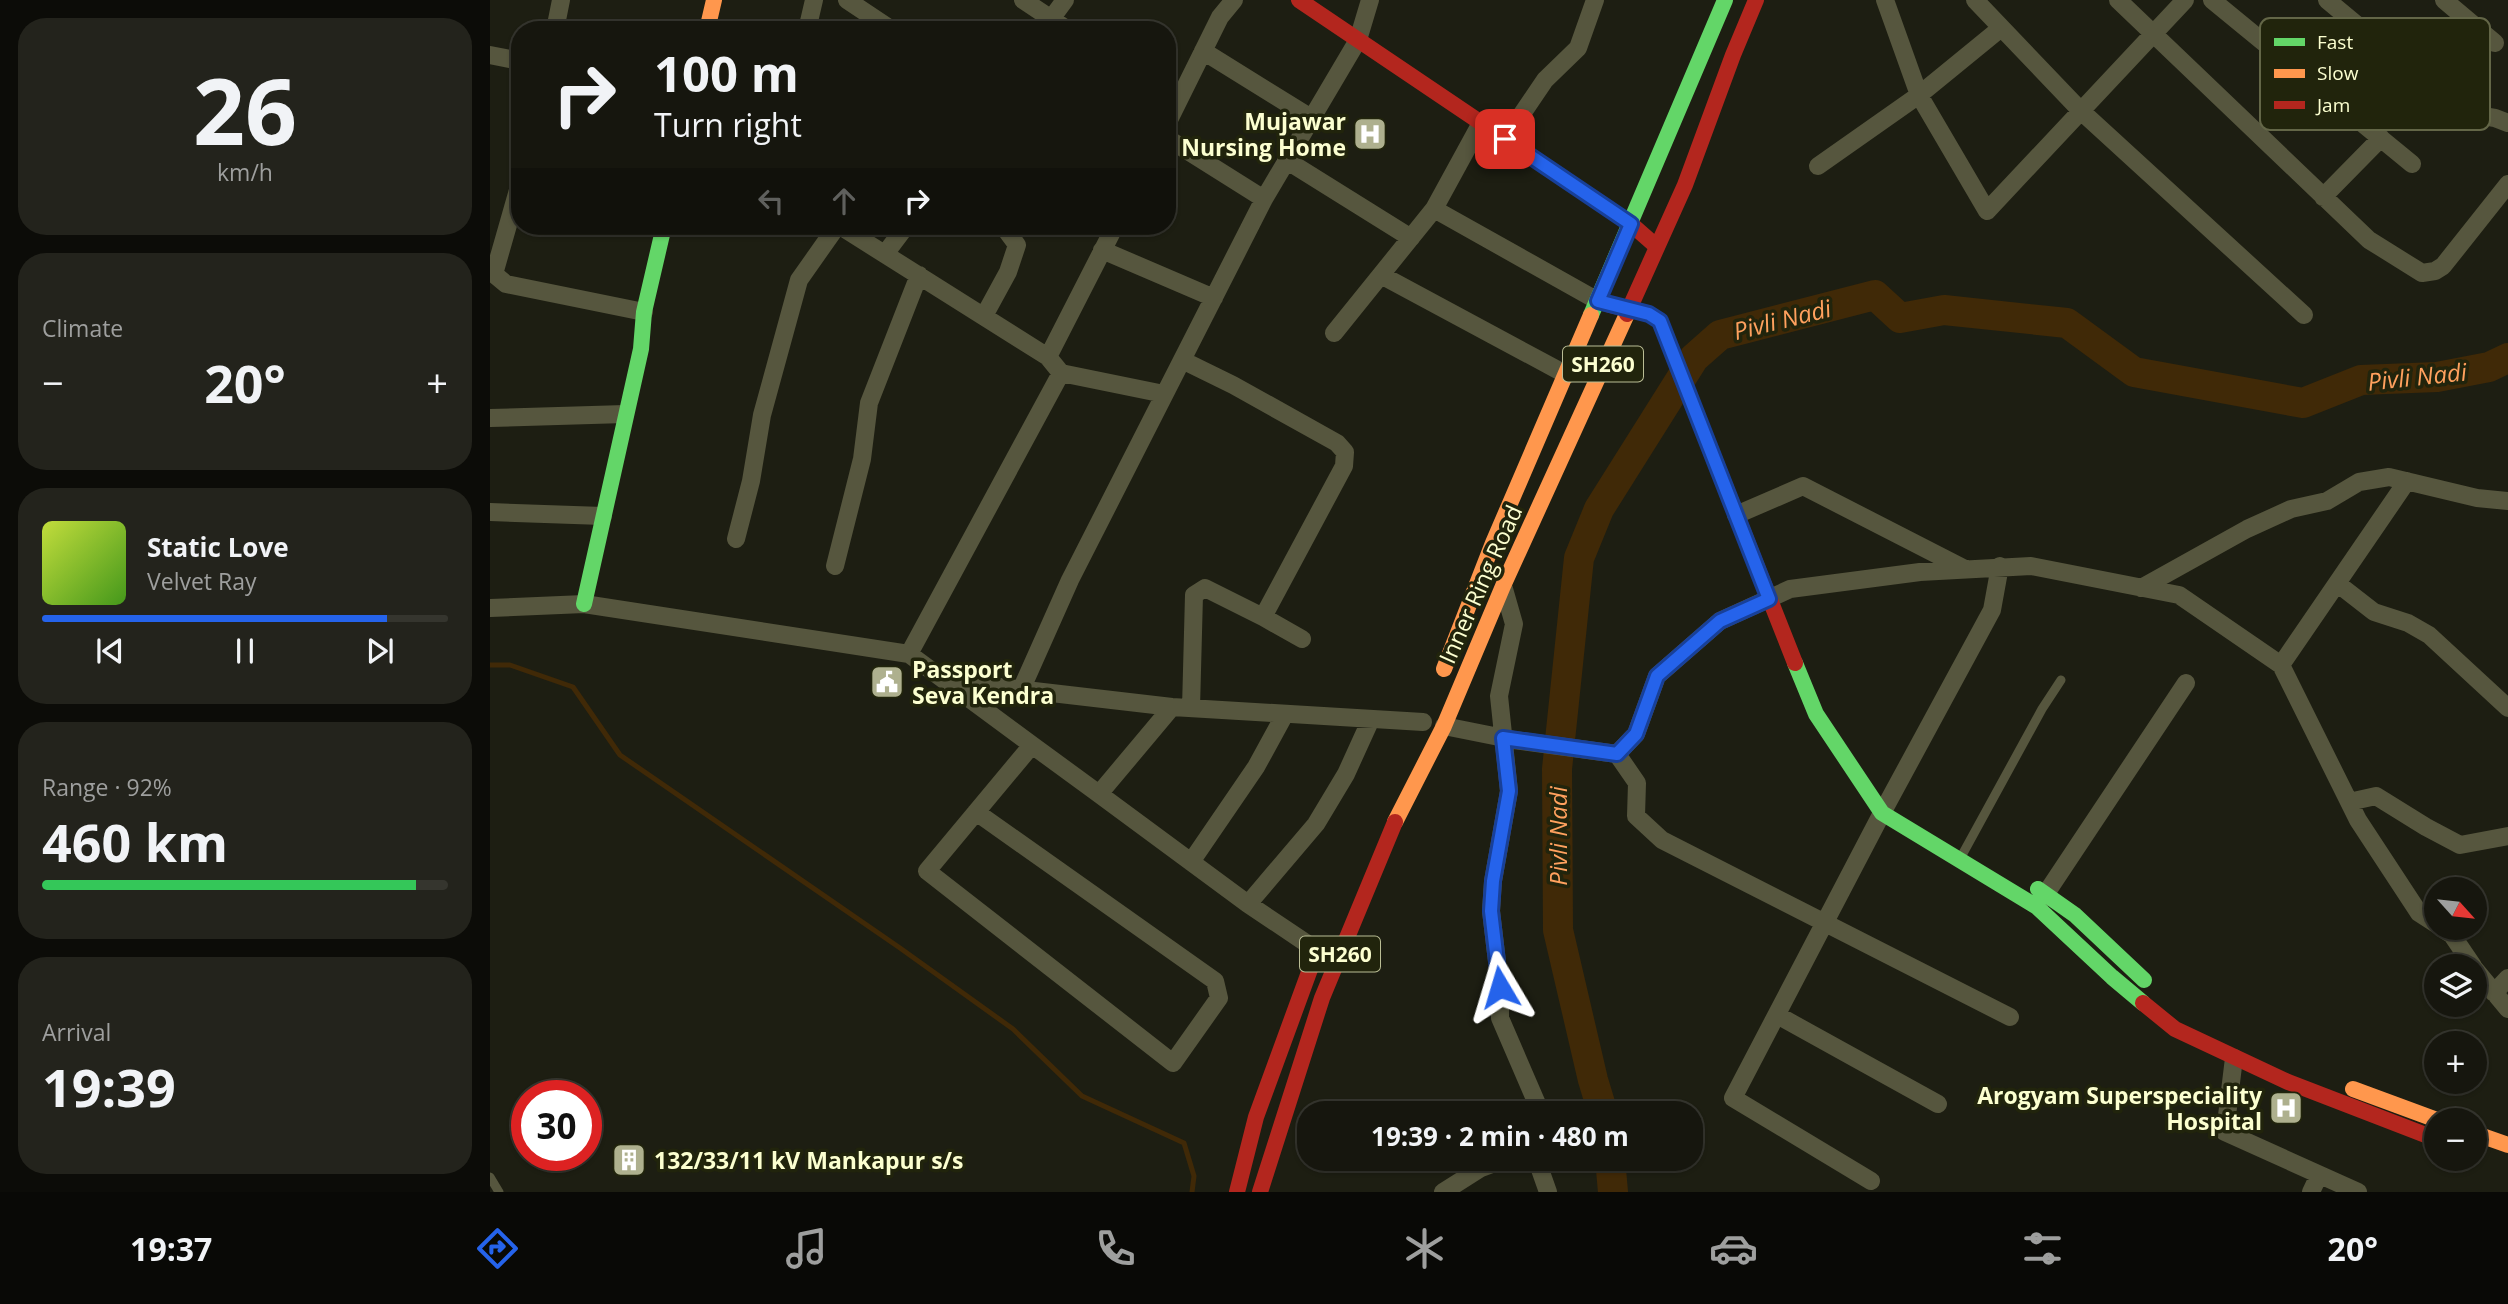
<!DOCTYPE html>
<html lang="en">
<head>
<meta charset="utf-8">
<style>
	body { margin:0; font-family:"Open Sans",sans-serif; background:#23231c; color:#f1f3f6; height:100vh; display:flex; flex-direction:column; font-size:26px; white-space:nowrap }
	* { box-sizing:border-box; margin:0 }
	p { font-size:23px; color:#9e9f9e }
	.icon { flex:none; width:38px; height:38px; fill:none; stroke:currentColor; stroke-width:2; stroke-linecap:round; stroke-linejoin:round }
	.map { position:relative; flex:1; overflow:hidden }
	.details { display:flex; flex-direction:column; gap:18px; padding:18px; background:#0c0c08; width:490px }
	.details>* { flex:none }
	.hud { position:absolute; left:21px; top:21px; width:665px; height:214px; border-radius:28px; box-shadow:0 2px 5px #0004,0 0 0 2px #35352e; background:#16160e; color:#f1f3f6; overflow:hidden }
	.needle { width:46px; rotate:117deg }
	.controls { position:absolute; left:1934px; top:877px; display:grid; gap:14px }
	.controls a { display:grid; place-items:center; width:63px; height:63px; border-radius:50%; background:#16160e; box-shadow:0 2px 5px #0004,0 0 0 2px #35352e; font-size:35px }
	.speed { position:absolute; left:21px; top:1080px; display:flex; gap:14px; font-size:35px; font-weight:700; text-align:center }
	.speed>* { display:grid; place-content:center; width:91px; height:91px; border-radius:50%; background:#16160e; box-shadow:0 2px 5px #0004,0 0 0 2px #35352e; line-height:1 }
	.speed .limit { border:10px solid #d22; background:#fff; color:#111 }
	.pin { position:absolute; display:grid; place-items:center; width:60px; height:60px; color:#fff; margin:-30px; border-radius:14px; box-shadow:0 4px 10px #0006 }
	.me { position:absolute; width:77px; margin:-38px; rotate:353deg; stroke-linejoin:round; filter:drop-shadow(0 0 5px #0008) }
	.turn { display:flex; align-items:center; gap:24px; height:147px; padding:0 28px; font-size:32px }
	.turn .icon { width:91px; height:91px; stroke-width:2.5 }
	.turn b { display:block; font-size:49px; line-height:60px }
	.lanes { display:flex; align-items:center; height:66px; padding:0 28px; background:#0003; justify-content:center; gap:35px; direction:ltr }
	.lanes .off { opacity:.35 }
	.big { font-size:52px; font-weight:700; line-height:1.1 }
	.details .widget { flex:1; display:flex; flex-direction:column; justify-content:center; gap:10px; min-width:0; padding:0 24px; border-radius:28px; background:#23231c }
	.details .dial { align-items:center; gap:0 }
	.dial b { font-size:91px; line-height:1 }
	.song { display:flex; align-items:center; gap:21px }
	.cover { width:84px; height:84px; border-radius:10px; background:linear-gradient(135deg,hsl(70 70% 55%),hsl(100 70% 35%)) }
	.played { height:7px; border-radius:4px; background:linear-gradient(90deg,#2563eb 85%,#35352e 85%) }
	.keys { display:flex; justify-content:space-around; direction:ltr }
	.heat { display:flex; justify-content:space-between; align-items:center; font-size:38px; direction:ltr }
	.charge { height:10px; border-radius:5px; background:linear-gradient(90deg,#34c759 92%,#35352e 0) }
	.trip { position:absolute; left:807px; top:1101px; width:406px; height:70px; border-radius:28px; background:#16160e; box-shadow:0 2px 5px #0004,0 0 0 2px #35352e; font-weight:700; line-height:70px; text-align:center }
	.tabs { display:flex; height:112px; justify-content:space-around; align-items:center; background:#090906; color:#9e9f9e }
	.tabs .icon { width:49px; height:49px }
	.tabs .active { color:#2563eb }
	.tabs b { font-size:32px; color:#f1f3f6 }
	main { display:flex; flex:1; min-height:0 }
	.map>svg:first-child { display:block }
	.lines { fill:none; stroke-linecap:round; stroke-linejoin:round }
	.stream { stroke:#402907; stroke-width:5 }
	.river { stroke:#402907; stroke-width:30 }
	.lane { stroke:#56563e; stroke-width:9 }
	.street { stroke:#56563e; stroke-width:18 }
	.fast { stroke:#63d668; stroke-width:16 }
	.slow { stroke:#ff974d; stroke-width:16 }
	.jam { stroke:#b3261e; stroke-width:16 }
	.route-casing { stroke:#184099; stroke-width:18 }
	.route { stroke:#2563eb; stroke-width:12 }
	.labels { text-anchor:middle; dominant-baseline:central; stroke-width:7; stroke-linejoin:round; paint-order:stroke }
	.shield { fill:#21240c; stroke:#babd95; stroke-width:2 }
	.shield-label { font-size:21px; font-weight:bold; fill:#fcffd0 }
	.poi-label { font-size:23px; font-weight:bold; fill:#fcffd0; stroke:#21240c; text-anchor:end }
	.street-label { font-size:23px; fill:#fcffd0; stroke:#21240c }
	.water-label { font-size:24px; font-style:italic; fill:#ffa15e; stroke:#21240c }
	.key { fill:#21240c; stroke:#636647; stroke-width:2 }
	.key-label { font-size:19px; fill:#fcffd0 }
</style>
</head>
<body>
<main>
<section class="details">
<div class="widget dial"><b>26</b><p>km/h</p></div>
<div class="widget"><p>Climate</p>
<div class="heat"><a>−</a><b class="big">20°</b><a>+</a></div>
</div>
<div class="widget">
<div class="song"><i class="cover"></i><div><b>Static Love</b><p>Velvet Ray</p></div></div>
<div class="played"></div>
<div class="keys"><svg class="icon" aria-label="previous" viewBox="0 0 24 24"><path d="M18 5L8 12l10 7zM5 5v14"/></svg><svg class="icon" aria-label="pause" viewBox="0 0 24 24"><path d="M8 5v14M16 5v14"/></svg><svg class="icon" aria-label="next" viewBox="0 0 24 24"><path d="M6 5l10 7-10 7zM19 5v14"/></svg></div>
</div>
<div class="widget"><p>Range · 92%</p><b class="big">460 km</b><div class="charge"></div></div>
<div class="widget"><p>Arrival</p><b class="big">19:39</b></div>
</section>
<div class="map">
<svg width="2018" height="1192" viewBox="0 0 2018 1192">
	<rect width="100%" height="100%" fill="#1d1e12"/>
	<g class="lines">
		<path class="stream" d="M0,665H20L83,687L130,755L410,948L523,1029L592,1096L694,1143L704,1176L702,1192"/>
		<path class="river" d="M1113,1113L1103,1080L1068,930L1067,769L1089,558L1109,509L1204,358L1230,335L1385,295L1410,318L1454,310L1577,323L1644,372L1813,403L1871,380L1947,377L1999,367L2018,358
			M1120,1158L1123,1192"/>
		<path class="lane" d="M1471,857L1552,709L1571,680
			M0,1177L9,1192"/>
		<path class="street" d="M357,0L402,30
			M533,0L578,30
			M1395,0L1429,95L1497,211L1695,0
			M1485,0L1591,111L1814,315
			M1628,0L1879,240L1932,273L1945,271L1953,266L2018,184
			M1722,0L1922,164
			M1837,0L1956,99L1981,114L2005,118L2018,123
			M1954,0L2005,43
			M65,30L71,0
			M317,30L324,0
			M553,30L575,0
			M713,51L821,118
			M0,55L30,61
			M677,124L730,17L744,0
			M677,138L774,199
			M1015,139L1055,80L1088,48L1105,0
			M796,160L921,238
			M1328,166L1429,95L1511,28
			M30,183L4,274L16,284L154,312
			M1833,197L1891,138
			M944,209L991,123
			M350,226L558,357L571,373L419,654
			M612,250L724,298
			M395,254L416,226
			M891,275L1077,375
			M494,316L518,272L527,245L513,226
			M844,333L944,209L1108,301
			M558,357L625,226
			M692,360L743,385L847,443L855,452L854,466L773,617L812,639
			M571,373L674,394
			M0,418L135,414
			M0,512L113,516
			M1246,515L1313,486L1475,569
			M246,539L261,481L272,415L309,280L347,226
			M345,566L372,459L379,403L429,275
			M1848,584L1884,612L1918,623L1939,635L2018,708
			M1651,588L1757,529L1801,509L1837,501L1869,482L1899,477L1987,498L2018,501
			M1014,589L1024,624L1009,696L1019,791L1003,881L1001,911L1010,987V1018L1051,1113
			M0,608L94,604L419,654L542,745L437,871L683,1063L729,998L725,981L486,812
			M1791,665L1917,481
			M458,681L682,707L933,722
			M531,690L580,580L774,199L868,40L880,0
			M701,708L704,595L715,588L773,617
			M954,726L1024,740L1127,754L1147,783L1146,816L1172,840L1520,1017
			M542,745L609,794L682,707
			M1127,754L1146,734L1167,676L1230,621L1300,589L1430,572L1541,566L1689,595L1791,665L1868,820L1929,913L1946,924
			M609,794L758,904L828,951L843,958
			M1859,802L1886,796L1936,827L1970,845L2018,836
			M701,862L766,767L795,714
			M1551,901L1696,683
			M758,904L826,824L856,774L881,719
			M1951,928L1962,935L1983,966
			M1984,968L2018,1009
			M2004,993L2018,978
			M1287,1015L1448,1104
			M1744,1058L1735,1132L1868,1192
			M1046,1158L1058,1192
			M1381,1181L1243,1098L1392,813L1502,610L1510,566
			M953,1192L991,1168L1018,1158
			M1821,1192L1829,1175"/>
		<path class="fast" d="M1101,315L1235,0
			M94,604L151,349L154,312L174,226
			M1305,663L1326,714L1392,813L1547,907L1622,977L1653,1003
			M1548,889L1585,915L1654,980"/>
		<path class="slow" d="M217,30L224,0
			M954,669L1003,543L1101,315
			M905,822L954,726L1013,586L1137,314
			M1863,1089L1947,1120
			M1984,1133L2018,1145"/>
		<path class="jam" d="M809,0L1141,224L1166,246
			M1120,305L1159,314L1170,321L1305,663
			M1137,314L1195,185L1243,55L1266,0
			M1653,1003L1685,1029L1798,1082L1946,1139
			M747,1192L766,1117L822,964
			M770,1192L832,998L905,822"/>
	</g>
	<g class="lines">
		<defs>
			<path id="route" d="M1010,987L1001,911L1003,881L1019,791L1013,738L1127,754L1146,734L1167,676L1230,621L1279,599L1170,321L1159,314L1108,301L1141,224L1015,139"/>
		</defs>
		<use href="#route" class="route-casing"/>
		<use href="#route" class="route"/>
	</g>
	<defs>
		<symbol id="hospital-square" viewBox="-11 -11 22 22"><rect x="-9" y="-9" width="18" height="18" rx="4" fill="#aeb08e" stroke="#21240c"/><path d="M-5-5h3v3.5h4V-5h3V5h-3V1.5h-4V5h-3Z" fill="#fff"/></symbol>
		<symbol id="civic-square" viewBox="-11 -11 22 22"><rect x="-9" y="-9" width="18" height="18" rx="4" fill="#aeb08e" stroke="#21240c"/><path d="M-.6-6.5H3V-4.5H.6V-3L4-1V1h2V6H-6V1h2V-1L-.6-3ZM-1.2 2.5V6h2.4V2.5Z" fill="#fff"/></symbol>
		<symbol id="building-square" viewBox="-11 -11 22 22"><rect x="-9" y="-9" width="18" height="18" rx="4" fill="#aeb08e" stroke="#21240c"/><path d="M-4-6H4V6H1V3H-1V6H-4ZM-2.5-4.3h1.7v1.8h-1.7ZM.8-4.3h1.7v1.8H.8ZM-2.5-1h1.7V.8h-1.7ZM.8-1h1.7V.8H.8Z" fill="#fff"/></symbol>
	</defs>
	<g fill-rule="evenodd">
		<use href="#hospital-square" x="861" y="115" width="38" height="38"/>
		<use href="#civic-square" x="378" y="663" width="38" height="38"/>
		<use href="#hospital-square" x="1777" y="1089" width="38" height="38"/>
		<use href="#building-square" x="120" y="1141" width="38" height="38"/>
	</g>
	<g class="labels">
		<g class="shield">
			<rect x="1073" y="346.5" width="80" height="35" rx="5"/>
			<rect x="810" y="936.5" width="80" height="35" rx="5"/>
		</g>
		<g class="shield-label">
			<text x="1113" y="364">SH260</text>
			<text x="850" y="954">SH260</text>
		</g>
		<g class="poi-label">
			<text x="856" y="121">Mujawar<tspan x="856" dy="26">Nursing Home</tspan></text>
			<text x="422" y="669" text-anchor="start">Passport<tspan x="422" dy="26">Seva Kendra</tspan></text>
			<text x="1772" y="1095">Arogyam Superspeciality<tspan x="1772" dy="26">Hospital</tspan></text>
			<text x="164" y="1160" text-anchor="start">132/33/11 kV Mankapur s/s</text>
		</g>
		<g class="street-label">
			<text transform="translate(990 584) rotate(-66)">Inner Ring Road</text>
		</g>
		<g class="water-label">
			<text transform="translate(1292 319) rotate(-14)">Pivli Nadi</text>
			<text transform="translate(1927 376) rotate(-6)">Pivli Nadi</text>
			<text transform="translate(1067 836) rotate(-90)">Pivli Nadi</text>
		</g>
	</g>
	<rect x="1770" y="18" width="230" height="112" rx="10" class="key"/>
	<rect x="1784" y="38" width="31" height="8" fill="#63d668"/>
	<rect x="1784" y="69" width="31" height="9" fill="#ff974d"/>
	<rect x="1784" y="101" width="31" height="8" fill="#b3261e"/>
	<g class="key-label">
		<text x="1827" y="49">Fast</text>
		<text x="1827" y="80">Slow</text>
		<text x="1827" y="112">Jam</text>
	</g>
</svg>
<div class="controls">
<a><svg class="needle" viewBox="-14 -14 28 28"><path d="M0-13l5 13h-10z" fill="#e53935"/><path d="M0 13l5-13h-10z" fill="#9e9f9e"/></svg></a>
<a><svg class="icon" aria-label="layers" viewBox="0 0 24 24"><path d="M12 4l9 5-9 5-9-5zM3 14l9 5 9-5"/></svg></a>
<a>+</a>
<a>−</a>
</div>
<div class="speed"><div class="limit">30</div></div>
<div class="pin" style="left:1015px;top:139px;background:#d93025"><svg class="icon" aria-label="arrive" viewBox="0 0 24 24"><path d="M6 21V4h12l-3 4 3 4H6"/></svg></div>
<svg class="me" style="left:1010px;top:987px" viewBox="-20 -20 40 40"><path d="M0-17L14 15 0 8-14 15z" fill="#2563eb" stroke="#fff" stroke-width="4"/></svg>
<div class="trip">19:39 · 2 min · 480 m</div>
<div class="hud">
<div class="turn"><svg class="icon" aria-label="right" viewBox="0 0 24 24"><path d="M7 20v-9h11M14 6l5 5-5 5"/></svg><div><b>100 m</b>Turn right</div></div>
<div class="lanes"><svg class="icon off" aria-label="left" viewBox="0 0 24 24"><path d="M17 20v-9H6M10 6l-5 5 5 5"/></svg><svg class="icon off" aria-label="ahead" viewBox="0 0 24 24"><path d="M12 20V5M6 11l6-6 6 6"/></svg><svg class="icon" aria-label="right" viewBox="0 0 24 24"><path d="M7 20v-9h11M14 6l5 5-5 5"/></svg></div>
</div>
</div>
</main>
<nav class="tabs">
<b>19:37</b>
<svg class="icon active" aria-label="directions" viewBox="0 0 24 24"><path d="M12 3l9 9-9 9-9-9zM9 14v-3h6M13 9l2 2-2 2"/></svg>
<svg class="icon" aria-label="music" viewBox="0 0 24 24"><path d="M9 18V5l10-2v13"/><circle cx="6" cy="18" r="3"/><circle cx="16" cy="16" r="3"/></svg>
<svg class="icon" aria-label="phone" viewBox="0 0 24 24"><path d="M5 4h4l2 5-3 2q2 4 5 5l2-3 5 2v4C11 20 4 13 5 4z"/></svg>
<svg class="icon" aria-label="climate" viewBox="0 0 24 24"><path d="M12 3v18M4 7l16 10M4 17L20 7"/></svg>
<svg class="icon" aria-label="car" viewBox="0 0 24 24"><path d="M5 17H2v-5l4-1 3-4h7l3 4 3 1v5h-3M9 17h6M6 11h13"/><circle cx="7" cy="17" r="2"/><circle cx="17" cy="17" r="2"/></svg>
<svg class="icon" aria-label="filters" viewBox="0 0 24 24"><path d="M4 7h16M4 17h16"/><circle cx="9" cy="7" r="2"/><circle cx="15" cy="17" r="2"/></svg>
<b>20°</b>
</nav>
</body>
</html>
